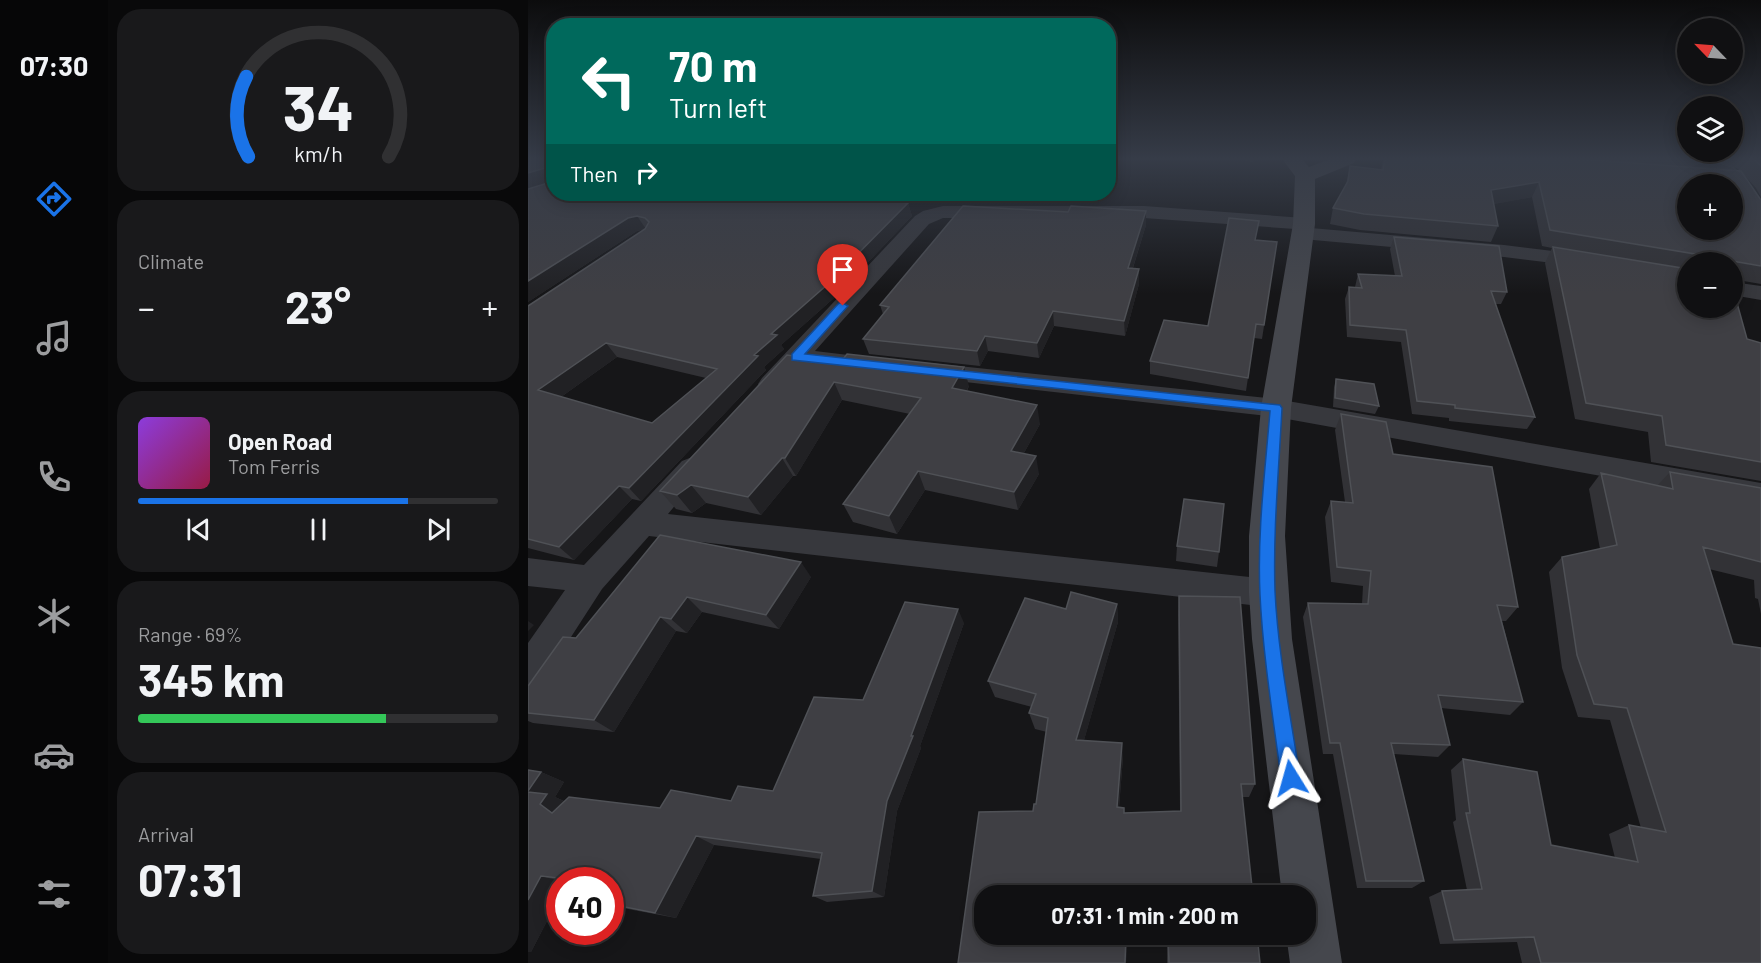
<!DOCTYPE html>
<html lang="en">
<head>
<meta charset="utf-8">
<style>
	body { margin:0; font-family:Barlow,sans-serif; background:#19191b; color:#f1f3f6; height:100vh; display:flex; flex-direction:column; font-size:22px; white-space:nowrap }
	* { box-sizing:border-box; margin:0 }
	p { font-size:20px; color:#9c9d9f }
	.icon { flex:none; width:33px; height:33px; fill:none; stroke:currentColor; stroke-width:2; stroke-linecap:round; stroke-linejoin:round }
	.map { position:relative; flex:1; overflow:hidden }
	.side { display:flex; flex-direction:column; gap:9px; padding:9px; background:#09090a; width:420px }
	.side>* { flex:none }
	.banner { position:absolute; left:18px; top:18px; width:570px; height:183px; border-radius:24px; box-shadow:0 3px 15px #0003,0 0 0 2px #303032; background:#00695c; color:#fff; overflow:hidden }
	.needle { width:39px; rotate:295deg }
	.tools { position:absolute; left:1149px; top:18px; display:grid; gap:12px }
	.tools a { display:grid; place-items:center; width:66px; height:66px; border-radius:50%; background:#101012; box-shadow:0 3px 15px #0003,0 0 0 2px #303032; font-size:30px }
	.speed { position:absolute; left:18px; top:867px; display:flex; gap:12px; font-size:30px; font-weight:700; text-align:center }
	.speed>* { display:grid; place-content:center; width:78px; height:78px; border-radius:50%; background:#101012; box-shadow:0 3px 15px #0003,0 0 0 2px #303032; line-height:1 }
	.speed .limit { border:9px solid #d22; background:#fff; color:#111 }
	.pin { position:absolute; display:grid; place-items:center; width:51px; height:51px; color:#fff; margin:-62px -26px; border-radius:50% 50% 50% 0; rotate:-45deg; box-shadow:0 0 6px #0007 }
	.pin .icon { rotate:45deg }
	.me { position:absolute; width:66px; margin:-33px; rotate:352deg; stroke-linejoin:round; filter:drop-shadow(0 0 4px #0008) }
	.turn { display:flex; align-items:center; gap:21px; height:126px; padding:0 24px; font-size:27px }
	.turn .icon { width:78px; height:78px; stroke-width:2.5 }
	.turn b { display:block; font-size:42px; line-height:51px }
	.then { display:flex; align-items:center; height:57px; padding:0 24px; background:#0003; gap:12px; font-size:22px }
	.big { font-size:45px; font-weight:700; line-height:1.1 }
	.side .widget { flex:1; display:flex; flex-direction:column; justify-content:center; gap:9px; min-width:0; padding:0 21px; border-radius:24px; background:#19191b }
	.side .dial { align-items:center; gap:0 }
	.dial svg { height:156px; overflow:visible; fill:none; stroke:#303032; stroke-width:7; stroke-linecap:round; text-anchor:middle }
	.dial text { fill:#f1f3f6; stroke:none }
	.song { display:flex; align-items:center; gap:18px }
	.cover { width:72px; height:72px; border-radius:9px; background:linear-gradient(135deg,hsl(270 70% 55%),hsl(340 70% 35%)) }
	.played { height:6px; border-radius:3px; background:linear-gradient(90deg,#1a73e8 75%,#303032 75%) }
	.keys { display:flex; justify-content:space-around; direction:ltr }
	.heat { display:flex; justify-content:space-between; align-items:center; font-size:33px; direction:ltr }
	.charge { height:9px; border-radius:4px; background:linear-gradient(90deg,#34c759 69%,#303032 0) }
	.trip { position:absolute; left:446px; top:885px; width:342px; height:60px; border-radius:24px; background:#101012; box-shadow:0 3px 15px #0003,0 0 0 2px #303032; font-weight:700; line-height:60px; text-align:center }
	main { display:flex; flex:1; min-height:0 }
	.dock { display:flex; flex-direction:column; width:108px; justify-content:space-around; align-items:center; background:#060607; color:#9c9d9f }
	.dock .icon { width:42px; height:42px }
	.dock .selected { color:#1a73e8 }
	.dock b { font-size:27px; color:#f1f3f6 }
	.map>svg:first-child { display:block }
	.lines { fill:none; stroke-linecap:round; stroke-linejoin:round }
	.street { fill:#37383d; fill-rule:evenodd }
	.secondary { fill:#45474d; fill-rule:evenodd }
	.wall { fill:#323236; fill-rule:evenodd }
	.shaded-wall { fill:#212124 }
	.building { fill:#3f3f44; stroke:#4f5156; stroke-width:1.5; fill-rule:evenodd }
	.route { fill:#1a73e8; stroke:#114b97; stroke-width:1.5 }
</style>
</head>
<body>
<main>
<nav class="dock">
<b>07:30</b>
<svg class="icon selected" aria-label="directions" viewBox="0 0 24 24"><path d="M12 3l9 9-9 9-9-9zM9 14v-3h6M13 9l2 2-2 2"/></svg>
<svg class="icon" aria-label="music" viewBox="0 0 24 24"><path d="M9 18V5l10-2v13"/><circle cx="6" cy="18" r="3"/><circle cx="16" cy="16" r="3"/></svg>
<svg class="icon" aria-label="phone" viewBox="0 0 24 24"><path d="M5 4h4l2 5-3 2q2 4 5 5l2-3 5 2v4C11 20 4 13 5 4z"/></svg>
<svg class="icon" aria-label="climate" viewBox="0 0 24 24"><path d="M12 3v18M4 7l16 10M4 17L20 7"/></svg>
<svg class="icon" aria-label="car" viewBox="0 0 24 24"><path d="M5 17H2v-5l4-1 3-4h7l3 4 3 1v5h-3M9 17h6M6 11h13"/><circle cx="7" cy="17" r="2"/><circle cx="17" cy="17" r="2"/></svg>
<svg class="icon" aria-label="filters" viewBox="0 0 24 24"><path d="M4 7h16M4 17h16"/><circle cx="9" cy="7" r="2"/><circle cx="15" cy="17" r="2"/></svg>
</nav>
<section class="side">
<div class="widget dial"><svg viewBox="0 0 100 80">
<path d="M14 69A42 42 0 1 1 86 69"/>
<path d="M14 69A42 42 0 0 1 13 28" stroke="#1a73e8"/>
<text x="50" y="56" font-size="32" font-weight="700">34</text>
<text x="50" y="72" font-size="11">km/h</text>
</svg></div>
<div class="widget"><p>Climate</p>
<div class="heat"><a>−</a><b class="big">23°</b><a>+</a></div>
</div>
<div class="widget">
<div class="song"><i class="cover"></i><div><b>Open Road</b><p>Tom Ferris</p></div></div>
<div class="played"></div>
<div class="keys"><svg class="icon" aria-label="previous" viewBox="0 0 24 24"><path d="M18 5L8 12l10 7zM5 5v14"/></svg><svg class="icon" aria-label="pause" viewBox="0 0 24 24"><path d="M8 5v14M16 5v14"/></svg><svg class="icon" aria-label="next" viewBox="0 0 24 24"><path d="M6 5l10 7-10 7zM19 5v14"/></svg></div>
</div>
<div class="widget"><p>Range · 69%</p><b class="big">345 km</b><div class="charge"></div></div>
<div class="widget"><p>Arrival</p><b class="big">07:31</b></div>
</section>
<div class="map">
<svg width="1233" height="963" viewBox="0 0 1233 963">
	<rect width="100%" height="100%" fill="#161618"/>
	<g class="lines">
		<path class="street" d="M1180,159H1198L1215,176L1233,201V221L1226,219L1204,184Z
			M415,206H616L776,218L783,220L786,224L783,228L976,245L1058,255L1065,257L1068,261L1065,265L1058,267L976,257L774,239L767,237L764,233L767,229L616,218H415L401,224L287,351L362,360L365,366L362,372L353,374L274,365C262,379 253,395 234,390L230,384L234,378L387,216L395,211Z
			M1204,282L1233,286V300L1204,295Z
			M402,363L748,399L1233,483V505L748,417L393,377L390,371L393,365Z
			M164,457L174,461L178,468L140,514L740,579L751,583L756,593L751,603L740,607L121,536L74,589L12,685L0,690V643L37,590L0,586V558L56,565L154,461Z"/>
		<path class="secondary" d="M754,159H774L781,167L802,159H829L826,163L787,179V224L763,408L757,536L764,639L814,963H762L758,934H777V896H754L724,639L721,593V536L733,408L765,224L767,176Z"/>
	</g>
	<path class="wall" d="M0,159L348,202L380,203L384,216L306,298L253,345L256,349L236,367L238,370L113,501L104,499L46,560L0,548V306L117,229L109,231L0,302ZM89,357L178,378L124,423L33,397Z
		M706,159H726L725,162Z
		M855,159H1233V197L1228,188L1216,175L1233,200V284L1204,279V262H1160V308L1219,339L1233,343V481L1123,462L1120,432L1047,419L1017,263L1024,248L1014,246L1004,197L965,204L970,226L963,242L832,230L802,224L805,208L818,184L822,166L853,170ZM1193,161H1197L1210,169L1212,171L1188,169Z
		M618,211V225L605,268L611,269V284L597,336L526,326L511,358L460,351L452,366L341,354L335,339L355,314L352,305L540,212Z
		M866,237L979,292L973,304H967L1007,417L999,429L921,421V418L884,414L873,342L819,337L817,299L821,287H827L830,274L867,276L862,249Z
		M728,240L749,242L734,339L726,338L718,391L622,374V361L680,326Z
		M259,355L441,386L439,391L512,424L496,453L511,474L490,510L397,490L369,534L325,522L315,504L382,414L314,400L268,476H265L233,515L178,503L164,513L148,509L132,491Z
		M808,379L851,406L847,414L805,407L806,387Z
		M813,414L865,454L990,607L978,621H974L995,702L982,715L913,708L922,745L910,757L866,754L896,881L884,888H829L805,754H795L775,617L780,603L834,604L835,586L803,582L797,517L803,501L817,502L807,430Z
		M1142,472L1233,488V614L1230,599L1227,598L1226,580L1181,569L1233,963H994L989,942L912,944L901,897L914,891L939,890L925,822L928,820L923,770L935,759L1023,845L1087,858L1081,834L1101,825L1113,828L1082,720L1050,717L1034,668L1021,572L1034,557L1072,549L1061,489L1073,473L1130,485Z
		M132,535L283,577L251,629L174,612L159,633L148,631L86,732L5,723L0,721V686L48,638Z
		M649,546L691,552L689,567L648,561Z
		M651,596L727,784L721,797H714L456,934H729L732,963H639V940H599L598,963H430L508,804L519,732L507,729L501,713L504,707L467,697L460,681L538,609L589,604L590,622L556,740L595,757L591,808L596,813L652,811L650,614Z
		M436,623L392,746L393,748L369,811L356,897L299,902L285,896L293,859L186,845L148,918L100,909L82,905L85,889H82V880H32V896L3,952H0V770L13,772L36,782L27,797L36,801L132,808L203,801L245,791L335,700Z"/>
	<path class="shaded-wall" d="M17,168L25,181L0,189V173Z
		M1011,182L1004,197L956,206L963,190Z
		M380,203L384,216L306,298L253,345L256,349L236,367L238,370L113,501L101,488L226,355L243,334Z
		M618,211V225L600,283V268Z
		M109,216L118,229L109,231L0,302V281L100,218Z
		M611,269V284L597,336L596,321Z
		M525,311L526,326L511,358L509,343Z
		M457,336L460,351L452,366L449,351Z
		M78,343L89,357L23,404L10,390Z
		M436,367L441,386L430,407L424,388Z
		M306,382L314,400L268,476L257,458Z
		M509,405L512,424L487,469L483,451Z
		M508,456L511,474L490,510L486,492Z
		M254,458L265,476L233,515L220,497Z
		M390,471L397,490L369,534L361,516Z
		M163,485L178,503L164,513L149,495Z
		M91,486L104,499L46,560L31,547Z
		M273,562L283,577L251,629L238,615Z
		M159,597L174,612L159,633L143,619Z
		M589,604L590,622L552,754L548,740Z
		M430,609L436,623L392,746L393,748L369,811L356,897L344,891L359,801Z
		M132,617L148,631L86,732L66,720Z
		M0,621L6,625L0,631Z
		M594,743L595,757L590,819L589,807Z
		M13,772L36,782L27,797L42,804L24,813L12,804L0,792Z
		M168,836L186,845L148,918L127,913Z
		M13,876L32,881V896L3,952H0V900Z
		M598,934L599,940L598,963H597Z"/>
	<path class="building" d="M0,159H26V194H311L348,202L351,199L380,203L300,284L243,334L249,335L226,355L230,356L101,488L91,486L31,547L0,539V306L117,229L121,222L117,218L109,216L100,218L0,281V189L20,183L19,170L17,168L0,173ZM78,343L189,369L124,423L10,390Z
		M857,159H1050L1213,171L1233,200V266L1204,261V262H1174L1173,255L1022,230L1011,182L963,190L970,226L836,214L805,208L820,181L822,166L855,170ZM1160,184H1204V230H1160Z
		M1226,159H1233V166Z
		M435,206L540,212L543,206L618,211L600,268L611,269L596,321L525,311L509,343L457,336L449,351L335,339L361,307L352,305Z
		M701,218L731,221L727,240L749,242L736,325L728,324L720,378L622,361L636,320L680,326Z
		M866,237L971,246L979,292L963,291L1007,417L927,408V405L889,401L878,330L822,325L821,287L834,288L830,274L874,276Z
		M1025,247L1160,269V308H1204V285L1219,339L1233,343V462L1138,445L1134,416L1058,403Z
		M319,354L436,367L424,388L509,405L483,451L508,456L486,492L390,471L361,516L315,504L393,398L306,382L257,458H254L220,497L163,485L149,495L132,491L259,355L312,363Z
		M808,379L846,384L851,406L807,398Z
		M813,414L858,422L865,454L964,467L990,607L969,605L995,702L910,695L922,745L863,743L896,881H838L812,743H802L780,603L840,604L843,571L809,567L803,501L825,503Z
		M1142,472L1233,488V562L1175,547L1205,644L1233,648V963H1013L1006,937L926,940L914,891L954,889L938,813H942L935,759L1009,772L1023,845L1110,862L1101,825L1138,832L1099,708L1066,704L1049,655L1034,557L1089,545L1073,473L1145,489Z
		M656,499L696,504L691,552L649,546Z
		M132,535L273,562L238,615L159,597L143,619L132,617L66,720L0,713V686L35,637L48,638Z
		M543,592L589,604L548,740L594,743L589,807L596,808V813L653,811L651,596L712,597L727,784H713L725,896H456V934H598L597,963H430L451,812L505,811L506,804H508L520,718L501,713L508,694L460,681L497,598L538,609Z
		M377,602L430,609L383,736H385L359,801L344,891L285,896L294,853L168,836L127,913L82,904V894L87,886L82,885V880H49L13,876L0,900V792L19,794L12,804L24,813L41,797L132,808L143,790L203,801L210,786L245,791L286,697L335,700Z
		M0,770L13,772L0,791Z
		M640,934H729L732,963H641Z"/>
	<linearGradient id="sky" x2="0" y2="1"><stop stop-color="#0c0c0d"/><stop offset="0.54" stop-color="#363c48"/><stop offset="1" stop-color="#363c48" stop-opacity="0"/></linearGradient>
	<rect width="1233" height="294" fill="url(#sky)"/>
	<path class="route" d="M311,303H315L320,306L277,354L752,405L754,408C751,469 745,530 747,591C750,654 763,717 772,778L769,785L763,788L756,785L753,778C745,717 735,656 732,595C729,534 737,472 742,411L264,360V354Z"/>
</svg>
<div class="tools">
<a><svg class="needle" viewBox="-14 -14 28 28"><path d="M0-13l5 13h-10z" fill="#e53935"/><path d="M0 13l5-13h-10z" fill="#9c9d9f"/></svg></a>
<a><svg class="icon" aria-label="layers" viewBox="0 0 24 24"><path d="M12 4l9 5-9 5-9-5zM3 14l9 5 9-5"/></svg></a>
<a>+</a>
<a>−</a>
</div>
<div class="speed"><div class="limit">40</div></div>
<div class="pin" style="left:315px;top:306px;background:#d93025"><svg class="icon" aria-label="arrive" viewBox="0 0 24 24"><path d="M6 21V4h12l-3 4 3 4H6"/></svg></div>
<svg class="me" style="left:763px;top:778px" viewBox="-20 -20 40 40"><path d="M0-17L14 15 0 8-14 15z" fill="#1a73e8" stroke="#fff" stroke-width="4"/></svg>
<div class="trip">07:31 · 1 min · 200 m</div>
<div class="banner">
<div class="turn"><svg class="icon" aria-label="left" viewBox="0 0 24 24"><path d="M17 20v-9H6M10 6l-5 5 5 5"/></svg><div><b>70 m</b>Turn left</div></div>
<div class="then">Then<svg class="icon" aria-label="right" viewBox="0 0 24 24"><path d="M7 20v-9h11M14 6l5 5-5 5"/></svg></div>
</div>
</div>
</main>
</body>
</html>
